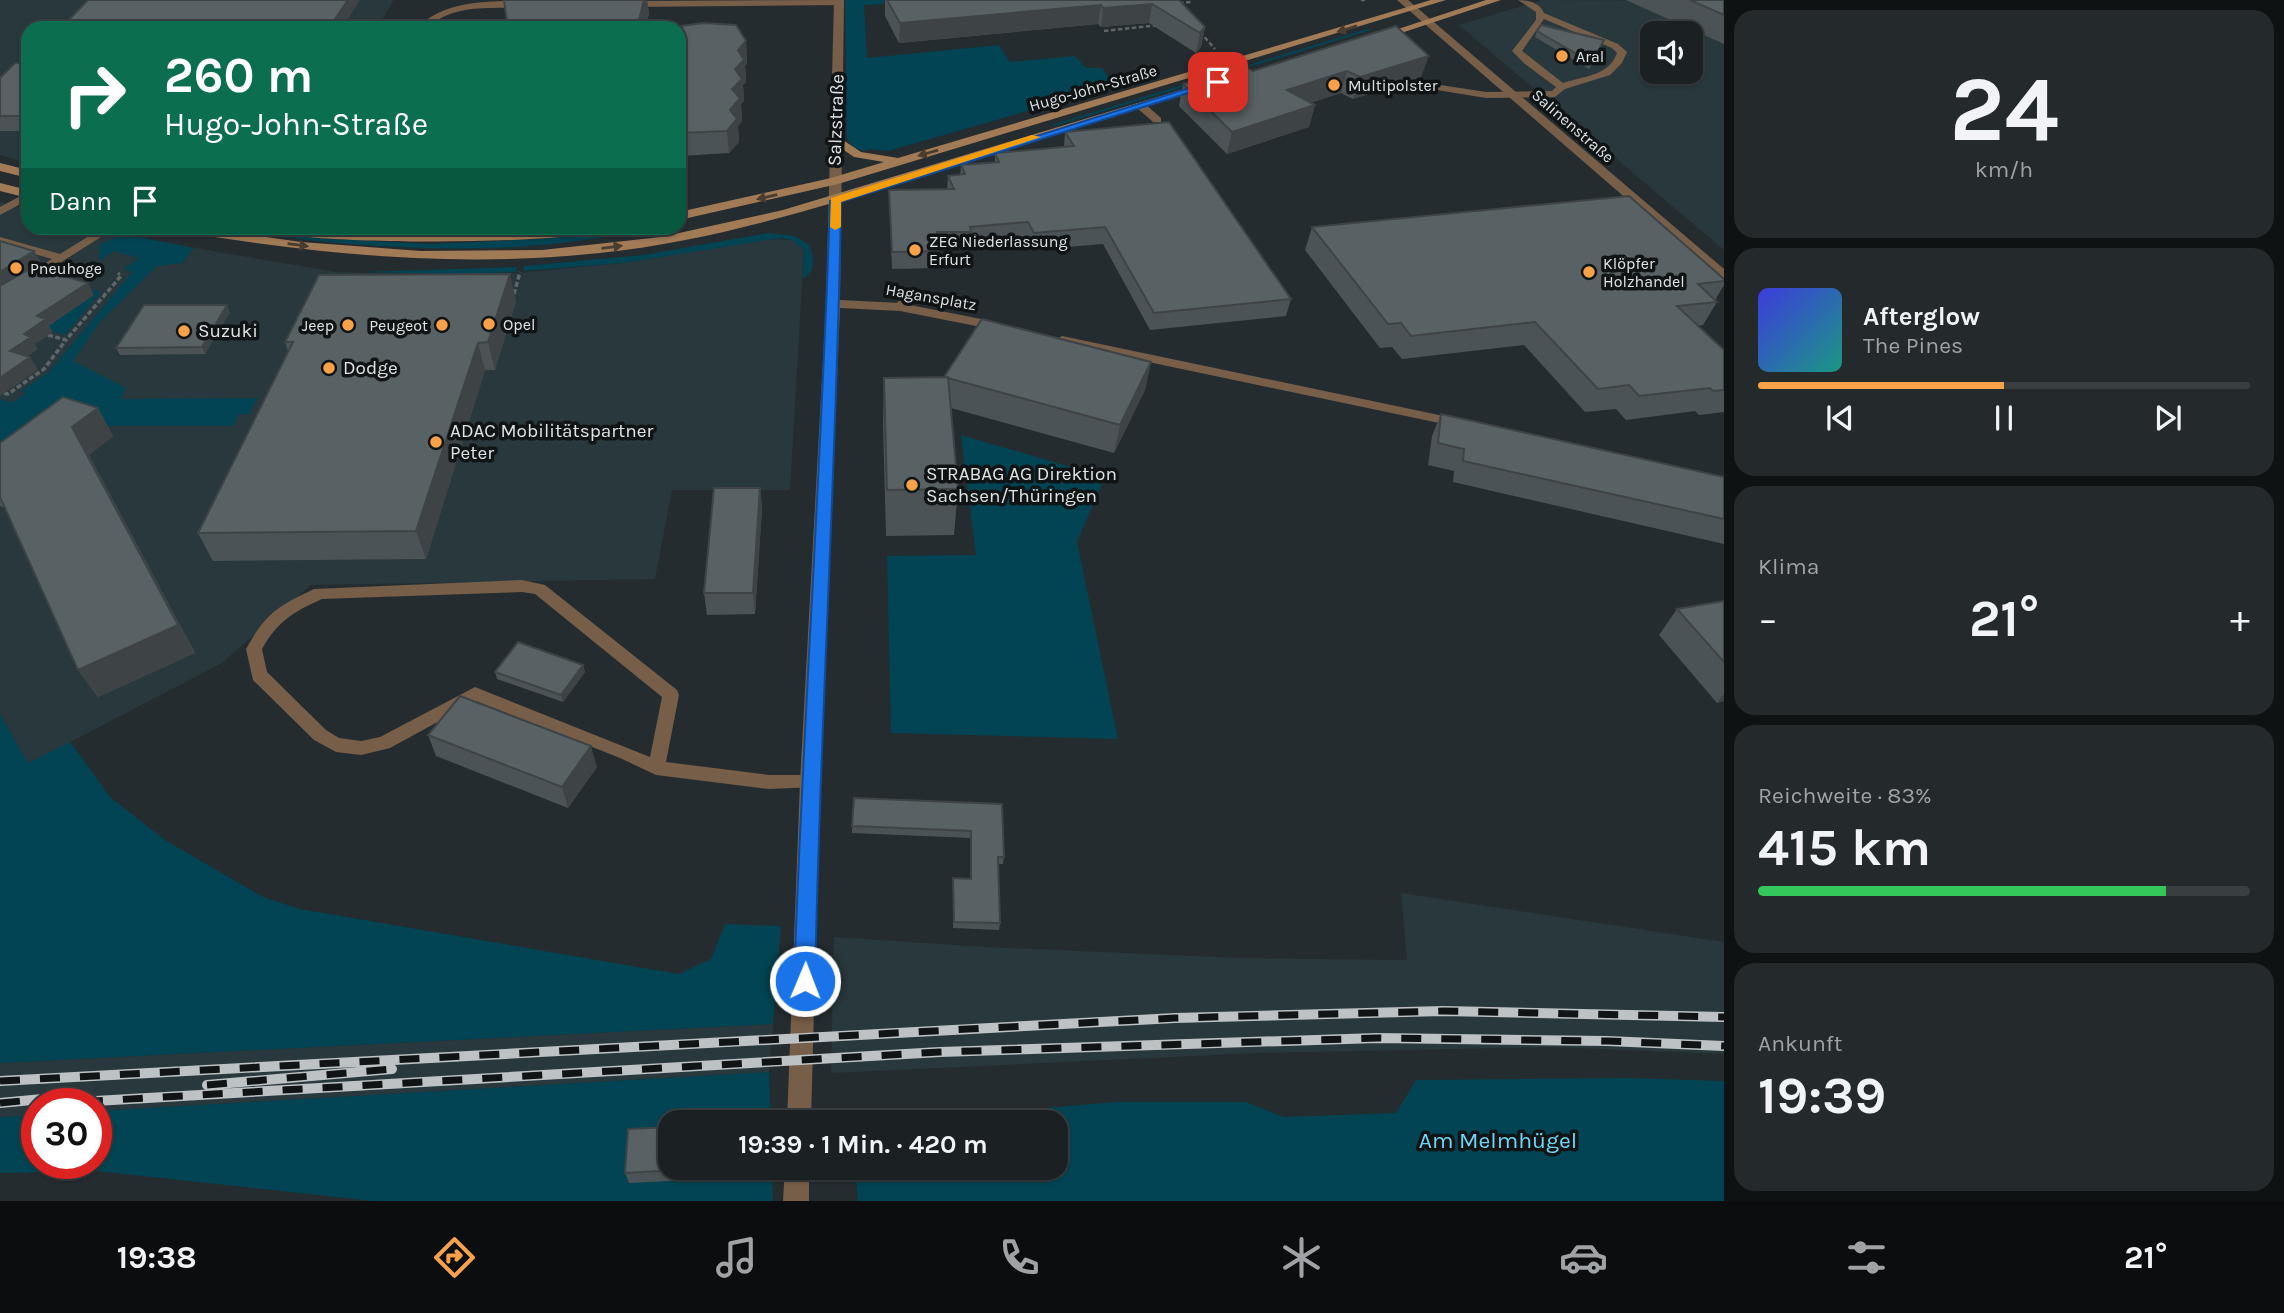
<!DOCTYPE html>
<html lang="de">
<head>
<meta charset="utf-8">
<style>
	body { margin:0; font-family:Karla,sans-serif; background:#24292b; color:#f1f3f6; height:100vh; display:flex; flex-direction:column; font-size:26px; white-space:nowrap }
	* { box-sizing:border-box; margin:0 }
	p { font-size:23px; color:#a0a3a6 }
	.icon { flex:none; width:38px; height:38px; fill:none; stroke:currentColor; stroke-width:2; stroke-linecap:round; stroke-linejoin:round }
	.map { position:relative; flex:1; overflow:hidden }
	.sheet { display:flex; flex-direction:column; gap:10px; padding:10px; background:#0f1213; width:560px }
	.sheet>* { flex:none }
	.hud { position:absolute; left:21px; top:21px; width:665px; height:214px; border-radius:21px; box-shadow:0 2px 5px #0004,0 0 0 2px #393e41; background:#0b6e4f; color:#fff; overflow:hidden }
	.fabs { position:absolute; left:1640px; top:21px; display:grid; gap:14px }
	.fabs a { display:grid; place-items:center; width:63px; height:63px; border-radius:14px; background:#1b2123; box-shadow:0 2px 5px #0004,0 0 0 2px #393e41; font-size:35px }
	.speed { position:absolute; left:21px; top:1088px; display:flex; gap:14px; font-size:35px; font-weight:700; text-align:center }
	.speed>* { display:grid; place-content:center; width:91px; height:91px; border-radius:50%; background:#1b2123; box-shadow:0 2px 5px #0004,0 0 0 2px #393e41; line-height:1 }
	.speed .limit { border:10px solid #d22; background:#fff; color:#111 }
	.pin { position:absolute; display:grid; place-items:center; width:60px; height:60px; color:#fff; margin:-30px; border-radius:14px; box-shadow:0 4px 10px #0006 }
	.me { position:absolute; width:77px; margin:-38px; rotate:1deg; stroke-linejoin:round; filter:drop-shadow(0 0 5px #0008) }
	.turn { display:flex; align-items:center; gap:24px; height:147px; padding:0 28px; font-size:32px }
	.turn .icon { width:91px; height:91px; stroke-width:2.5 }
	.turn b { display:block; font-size:49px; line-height:60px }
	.then { display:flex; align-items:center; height:66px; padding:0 28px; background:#0003; gap:14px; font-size:26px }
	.big { font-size:52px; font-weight:700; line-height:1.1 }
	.sheet .card { flex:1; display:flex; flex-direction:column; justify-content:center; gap:10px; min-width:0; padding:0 24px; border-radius:21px; background:#24292b }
	.sheet .dial { align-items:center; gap:0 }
	.dial b { font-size:91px; line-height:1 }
	.song { display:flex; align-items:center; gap:21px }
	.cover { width:84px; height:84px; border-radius:10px; background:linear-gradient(135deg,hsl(240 70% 55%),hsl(170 70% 35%)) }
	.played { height:7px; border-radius:4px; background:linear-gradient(90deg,#f7a148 50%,#393e41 50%) }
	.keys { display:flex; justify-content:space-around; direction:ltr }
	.heat { display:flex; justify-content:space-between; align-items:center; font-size:38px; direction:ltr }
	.charge { height:10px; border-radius:5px; background:linear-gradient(90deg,#34c759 83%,#393e41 0) }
	.trip { position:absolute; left:658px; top:1110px; width:410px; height:70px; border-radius:21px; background:#1b2123; box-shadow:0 2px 5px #0004,0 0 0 2px #393e41; font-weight:700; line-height:70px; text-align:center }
	.dock { display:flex; height:112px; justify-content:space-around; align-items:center; background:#0b0d0e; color:#a0a3a6 }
	.dock .icon { width:49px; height:49px }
	.dock .active { color:#f7a148 }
	.dock b { font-size:32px; color:#f1f3f6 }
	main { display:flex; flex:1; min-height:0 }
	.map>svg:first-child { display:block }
	.built { fill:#29383d; fill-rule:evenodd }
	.green { fill:#024453 }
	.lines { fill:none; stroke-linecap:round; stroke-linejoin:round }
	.path-far1 { stroke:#5e6567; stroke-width:2.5; stroke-dasharray:4.5 2.5; stroke-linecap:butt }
	.path { stroke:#5e6567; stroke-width:3.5; stroke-dasharray:5 2.5; stroke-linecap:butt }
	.service { fill:#765e48; fill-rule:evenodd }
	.minor { fill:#765e48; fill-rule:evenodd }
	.tertiary { fill:#765e48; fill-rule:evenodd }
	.secondary { fill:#a17a56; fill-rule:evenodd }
	.rail-casing { stroke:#bdc2c4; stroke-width:10 }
	.rail { stroke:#101415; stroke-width:7; stroke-dasharray:20; stroke-linecap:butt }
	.wall { fill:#4c5356 }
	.shaded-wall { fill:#3e4446 }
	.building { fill:#586164; stroke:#3e4446; stroke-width:2 }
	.oneway { fill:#4a3d2f }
	.route { fill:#1a73e8; stroke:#114b97; stroke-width:2 }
	.slow { fill:#f59e0b }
	.poi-dot { fill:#f7a148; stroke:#101415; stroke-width:2.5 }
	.labels { text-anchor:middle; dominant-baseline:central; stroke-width:7; stroke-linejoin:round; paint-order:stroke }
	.far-poi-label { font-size:16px; fill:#dee3e5; stroke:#101415; text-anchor:start }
	.far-street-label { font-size:16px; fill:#dee3e5; stroke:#101415 }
	.street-label { font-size:19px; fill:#dee3e5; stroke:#101415 }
	.poi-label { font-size:19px; fill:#dee3e5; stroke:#101415; text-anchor:start }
	.near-park-label { font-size:23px; fill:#6ed7f6; stroke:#101415 }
</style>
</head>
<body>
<main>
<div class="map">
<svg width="1724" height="1201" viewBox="0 0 1724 1201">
	<rect width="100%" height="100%" fill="#242c2f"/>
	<path class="built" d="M0,0H430H394L377,28H28V163L0,155Z
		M1542,0L1724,1V250L1459,25ZM1652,33H1690V72H1652Z
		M0,202L28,210V228H95L166,243L336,272L454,275L518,273L623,263L767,239L792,240L804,250L790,490H672L655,579L311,585L222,663L28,764L0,714Z
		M1401,893L1724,942V1054L1553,1047L1258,1053L831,1073L834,937L986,947L1237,958L1407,960Z
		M773,1024L769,1072L96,1111V1104H37V1115L0,1117V1063Z"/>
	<path class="green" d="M845,0H884V4L864,5L867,58L999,45L1010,62L1075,56L1086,68H1102L1115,86L888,151L869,149L865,151L854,148L847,139Z
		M1367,29L1371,30L1055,126L1051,125Z
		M215,228H237L329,239L430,244L541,239L665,228C616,235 567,244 517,247C415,252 316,243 215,228Z
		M768,233L795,236L809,245C814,257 816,271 803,279L804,250L792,240L780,238L623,263L523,271L524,266L643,255Z
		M123,234L194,248L182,263L157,266L99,323L73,361L126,388L120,399L258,398L249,414H239L233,426H100L0,485V399L12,403L26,393L21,391L49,372L132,272L124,269L139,258L114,251L100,261L99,245Z
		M517,267L516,272L450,274L362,272Z
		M82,272L68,282L101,292L65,335L45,329L51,278Z
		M961,435L1105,477L1077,542L1118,739L891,733L887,556L976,555Z
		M0,714L28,763L70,742L110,797L165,840L263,897L300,909L679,974L711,959L725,924L781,926L773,1024L0,1063Z
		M769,1072L771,1122H670V1167H772L773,1201H373L96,1171L0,1173V1117L37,1115V1164H96V1111Z
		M1626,1078L1724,1081V1201H858L855,1167H1055V1122H882L1116,1102H1246L1284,1117L1396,1113L1416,1080Z"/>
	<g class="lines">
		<path class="path-far1" d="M1361,0H1365
			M1179,3L1191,2
			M1104,31L1159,25
			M1200,32L1215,49"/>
		<path class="path" d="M514,294L520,272
			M48,335L66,340L121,276L118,273
			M4,393L8,394L44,369L66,340"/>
		<path class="service" d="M839,0L843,3L842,5L628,7L624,4L628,1Z
			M1518,0C1528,0 1540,3 1544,13L1618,44L1627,52L1622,63L1610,75L1565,89L1555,97L1486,98L1431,89L1429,87L1434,84L1486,92L1552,91L1556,87L1525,64L1512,51L1536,20V12ZM1544,19L1612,48L1617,53C1609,76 1584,76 1563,83L1522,51Z
			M525,1L529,4L528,6C492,11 457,1 427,28H417C445,0 488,1 525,1Z
			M1136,103H1144L1161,118V122H1153L1136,107Z
			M28,192V200L0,215V207Z
			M102,228H115L0,301V292L52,259L0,244V237L60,254Z
			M914,288L920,292L918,295L904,310H896V304L910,289Z
			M1062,336L1458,419L1465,423L1458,427L1058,343L1056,340Z
			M522,580L545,585L677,690L679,695L666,762L769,775H810L816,777L819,782L816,787L769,789L656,775L620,758L476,701L390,748L361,755L336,752L314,740L253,680L246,649C266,613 278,606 314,589ZM522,592L535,594L662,697L650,757L475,687L380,737L361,741L339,738L326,730L267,672L262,649C278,621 293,612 322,599Z"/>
		<path class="minor" d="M834,0H844L840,300L900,303L981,319L988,323L981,327L900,311L840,308L820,782L811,1122H787L800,782L826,304Z
			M785,1167H809V1201H783Z"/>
		<path class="tertiary" d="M1397,0H1408L1724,269V280L1719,279Z"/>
		<path class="secondary" d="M1431,0H1446L838,184L679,220V212L831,178L884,162L854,157L832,142V138H840L861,152L898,158Z
			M1486,0H1501L1383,39L1374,37Z
			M1204,83L1209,86L1208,88C1109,117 1012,147 914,178C811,210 708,242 600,253C460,268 321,255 183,232L177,228H203L301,242L421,251L542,250L661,237L783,210Z
			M0,163L28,170V178L0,171Z
			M0,183L28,190V198L0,191Z
			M262,228L434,234L606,228C585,246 283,246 262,228Z"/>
		<defs>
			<path id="rail" d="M0,1081L1175,1018L1443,1011L1724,1017
				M207,1085L392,1069
				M0,1103L53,1098
				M43,1104L940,1052L1377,1038L1607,1041L1724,1046"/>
		</defs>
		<use href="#rail" class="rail-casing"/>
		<use href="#rail" class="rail"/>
	</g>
	<path class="wall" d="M504,0H647L649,14L647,21L746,41L747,63L745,66L746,82L743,85L744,101L741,104L742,121L738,126L739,142L729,153L681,156L679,168V28H508Z
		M885,0H1179L1205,27L1201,47L1196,53L1149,23L1101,27L1098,24L899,43L885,16Z
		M1626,0H1724V44Z
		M1396,26L1421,77L1353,99L1341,93L1310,103L1315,105L1309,127L1227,154L1179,106L1183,84L1253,71Z
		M1537,31L1604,40L1589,69L1535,37Z
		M28,62V131H0V78Z
		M1065,132L1291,299L1286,316L1150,330L1103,244L1032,250L1027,239L970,244L969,249H938L937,268L892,269L889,190L947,189L948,176L960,175L961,165L995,162V153L1064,147Z
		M1312,227L1724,279V285L1715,300L1717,302L1703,325L1698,326L1724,350V412L1699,415L1695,411L1626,420L1616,409L1585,412L1524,345L1402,359L1392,347L1380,348L1305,250Z
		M516,301L495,370H485L426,559L213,561L198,533L288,351L285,342Z
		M230,312L205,354L120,355L116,348Z
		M1151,362L1145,390L1114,453L951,408L958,489L954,535L886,536L883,424L884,378L944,377Z
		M98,408L113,436L89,455L195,653L98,697L78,670L5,508L0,506V443Z
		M1441,414L1724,477V544L1453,482L1454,471L1428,465L1432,436Z
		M760,488L762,509L755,614L707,615L704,593Z
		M1724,601V701L1717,703L1659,635L1677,609Z
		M583,665L585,672L563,702L497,679L495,672Z
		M428,735L597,767L568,808L436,756Z
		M854,798L1002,804L1004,857L1003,864H998L1000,923L999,930L953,928V878L971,879V838L852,833Z
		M670,1167H735V1178L629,1183L625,1173Z"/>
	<path class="shaded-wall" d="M348,0H360L342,28H329Z
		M644,0H647L649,14L645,28L639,20Z
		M1152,4L1149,23L1101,27L1103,8Z
		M1101,5L1098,24L899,43L900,23Z
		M1205,27L1201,47L1196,53L1200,33Z
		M746,41L747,63L745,66L746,82L743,85L744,101L741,104L742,121L738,126L739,142L729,153L727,131L738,50Z
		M1429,56L1421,77L1353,99L1360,77Z
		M1347,71L1341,93L1281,112L1287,90Z
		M1315,105L1309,127L1227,154L1232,132Z
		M679,135L681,156L679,168Z
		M34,251L41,263L0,289V272Z
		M510,274L516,301L495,370L488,342Z
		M88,283L94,295L49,326L53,332L35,344L38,349L18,363L10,351L37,316Z
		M227,305L230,312L205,354L202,347Z
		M478,343L485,370L426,559L416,531Z
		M30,357L38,370L0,396V378Z
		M1151,362L1145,390L1114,453L1120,425Z
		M98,408L113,436L89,455L195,653L98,697L78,670L72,427Z
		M760,488L762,509L755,614L753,593Z
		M583,665L585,672L563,702L561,695Z
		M1724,694V701L1717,703Z
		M591,746L597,767L568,808L562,787Z"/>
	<path class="building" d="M88,0H348L329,28H61Z
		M504,0H644L639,20L681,26L704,23L736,25L746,41L738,50L744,60L735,69L742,79L732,89L740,98L730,110L737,119L727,131L679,133V28H498H508Z
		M887,0H1179L1205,27L1200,33L1152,4L1103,8L1101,5L900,23Z
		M1690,0H1724V15Z
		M1541,25L1604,40L1592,63L1537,31Z
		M1396,26L1429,56L1360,77L1347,71L1287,90L1315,105L1232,132L1183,84L1244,66L1253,71Z
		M28,62V116H0V78L15,63H27Z
		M1169,122L1291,299L1154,313L1105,227L1034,233L1028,222L970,227L971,232H937L938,251L892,252L889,190L954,189L948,176L965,174L961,165L999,162L995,153L1074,146L1065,132Z
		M1629,196L1724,279V281L1698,284L1717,302L1677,306L1724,350V390L1713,391L1710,388L1639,396L1629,385L1598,389L1535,322L1411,336L1401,323L1388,324L1312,227Z
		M0,241L34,251L0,272Z
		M33,267L88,283L37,316L46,319L24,334L31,337L10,351L30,357L0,378V286Z
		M510,274L488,342L478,343L416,531L198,533L293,342H285L319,275Z
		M144,305H227L202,347L116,348Z
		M982,319L1151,362L1120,425L948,378V377H944Z
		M948,377L958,489L887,490L884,378Z
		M63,397L98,408L72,427L178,625L78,670L0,497V443Z
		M1441,414L1724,477V519L1463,461L1464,449L1438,443Z
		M714,488H760L753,593H704Z
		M1724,601V662L1677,609Z
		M518,642L583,665L561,695L495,672Z
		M460,696L591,746L562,787L428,735Z
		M854,798L1002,804L1004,857H998L1000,923L954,922L953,878L971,879V831L852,826Z
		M670,1127V1167H732L625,1173L628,1129Z"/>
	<defs><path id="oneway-solid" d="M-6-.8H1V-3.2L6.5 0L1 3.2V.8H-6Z" transform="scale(1.75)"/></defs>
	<g class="oneway">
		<use href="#oneway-solid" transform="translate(1347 29) rotate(163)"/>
		<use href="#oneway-solid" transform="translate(928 153) rotate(164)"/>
		<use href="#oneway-solid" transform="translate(767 197) rotate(167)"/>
		<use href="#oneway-solid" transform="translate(298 245) rotate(7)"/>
		<use href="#oneway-solid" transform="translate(612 247) rotate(-7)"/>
	</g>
	<path class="route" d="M1215,80L1223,82L841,202C837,462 820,721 815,981L812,987L805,990L797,987L794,981C803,720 822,461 830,201Z"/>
	<path class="slow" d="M1032,135L1041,137L841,202V227L835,230L830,227L831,198Z"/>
	<g class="poi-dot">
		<circle cx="1562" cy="56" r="7"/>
		<circle cx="1334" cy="85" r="7"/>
		<circle cx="915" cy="250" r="7"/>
		<circle cx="16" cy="268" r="7"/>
		<circle cx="1589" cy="272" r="7"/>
		<circle cx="489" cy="324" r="7"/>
		<circle cx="348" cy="325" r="7"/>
		<circle cx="442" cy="325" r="7"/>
		<circle cx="184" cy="331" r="7"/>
		<circle cx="329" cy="368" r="7"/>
		<circle cx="436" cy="442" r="7"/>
		<circle cx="912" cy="485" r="7"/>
	</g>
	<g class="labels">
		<g class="far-poi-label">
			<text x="1576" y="56">Aral</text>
			<text x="1348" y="85">Multipolster</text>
			<text x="929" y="241">ZEG Niederlassung<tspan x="929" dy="18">Erfurt</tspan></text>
			<text x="1603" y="263">Klöpfer<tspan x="1603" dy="18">Holzhandel</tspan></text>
			<text x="30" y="268">Pneuhoge</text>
			<text x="503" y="324">Opel</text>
			<text x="334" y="325" text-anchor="end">Jeep</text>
			<text x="428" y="325" text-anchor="end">Peugeot</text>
		</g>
		<g class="far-street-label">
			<text transform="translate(1093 88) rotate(-16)">Hugo-John-Straße</text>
			<text transform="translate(1573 126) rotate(41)">Salinenstraße</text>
			<text transform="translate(931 297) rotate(10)">Hagansplatz</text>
		</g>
		<g class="street-label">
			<text transform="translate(836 120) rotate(-88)">Salzstraße</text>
		</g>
		<g class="poi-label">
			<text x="198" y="331">Suzuki</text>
			<text x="343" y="368">Dodge</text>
			<text x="450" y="431">ADAC Mobilitätspartner<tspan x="450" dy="22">Peter</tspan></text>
			<text x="926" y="474">STRABAG AG Direktion<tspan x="926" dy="22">Sachsen/Thüringen</tspan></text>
		</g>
		<g class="near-park-label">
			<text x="1498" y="1140">Am Melmhügel</text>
		</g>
	</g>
</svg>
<div class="fabs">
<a><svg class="icon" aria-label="sound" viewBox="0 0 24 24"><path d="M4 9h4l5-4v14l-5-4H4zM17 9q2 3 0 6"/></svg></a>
</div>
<div class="speed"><div class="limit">30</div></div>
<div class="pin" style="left:1218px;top:82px;background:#d93025"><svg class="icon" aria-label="arrive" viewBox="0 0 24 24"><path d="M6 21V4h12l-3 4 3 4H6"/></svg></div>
<svg class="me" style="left:805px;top:981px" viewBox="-20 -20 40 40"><circle r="17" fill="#1a73e8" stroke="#fff" stroke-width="3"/><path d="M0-11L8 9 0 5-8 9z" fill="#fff"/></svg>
<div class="trip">19:39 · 1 Min. · 420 m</div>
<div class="hud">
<div class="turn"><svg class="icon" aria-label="right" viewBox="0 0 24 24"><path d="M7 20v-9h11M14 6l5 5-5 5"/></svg><div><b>260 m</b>Hugo-John-Straße</div></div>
<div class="then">Dann<svg class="icon" aria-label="arrive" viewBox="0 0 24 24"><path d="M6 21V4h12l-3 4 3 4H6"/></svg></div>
</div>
</div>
<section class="sheet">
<div class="card dial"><b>24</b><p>km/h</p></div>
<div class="card">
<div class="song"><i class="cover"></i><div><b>Afterglow</b><p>The Pines</p></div></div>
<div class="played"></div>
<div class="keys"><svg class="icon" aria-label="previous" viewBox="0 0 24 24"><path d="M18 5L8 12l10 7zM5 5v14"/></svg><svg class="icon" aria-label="pause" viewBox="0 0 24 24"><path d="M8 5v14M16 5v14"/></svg><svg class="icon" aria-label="next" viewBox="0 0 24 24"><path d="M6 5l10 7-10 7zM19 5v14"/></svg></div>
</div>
<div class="card"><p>Klima</p>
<div class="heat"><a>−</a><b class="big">21°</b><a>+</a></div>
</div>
<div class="card"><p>Reichweite · 83%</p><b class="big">415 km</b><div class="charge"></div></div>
<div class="card"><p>Ankunft</p><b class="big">19:39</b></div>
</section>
</main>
<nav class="dock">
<b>19:38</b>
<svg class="icon active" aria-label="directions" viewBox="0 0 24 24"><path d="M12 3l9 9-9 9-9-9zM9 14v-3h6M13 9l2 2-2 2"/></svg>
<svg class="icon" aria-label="music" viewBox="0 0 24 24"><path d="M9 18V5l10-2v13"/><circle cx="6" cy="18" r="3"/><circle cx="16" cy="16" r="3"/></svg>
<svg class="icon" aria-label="phone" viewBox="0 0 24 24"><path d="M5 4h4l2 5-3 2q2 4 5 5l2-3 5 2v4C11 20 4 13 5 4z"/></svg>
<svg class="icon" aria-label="climate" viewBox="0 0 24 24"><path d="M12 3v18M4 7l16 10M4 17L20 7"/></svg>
<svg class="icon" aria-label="car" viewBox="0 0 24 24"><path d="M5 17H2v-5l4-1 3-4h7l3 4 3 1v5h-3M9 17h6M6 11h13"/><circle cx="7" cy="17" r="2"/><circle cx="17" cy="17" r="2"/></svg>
<svg class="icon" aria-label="filters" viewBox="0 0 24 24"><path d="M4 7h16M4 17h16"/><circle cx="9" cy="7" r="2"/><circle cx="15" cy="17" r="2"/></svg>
<b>21°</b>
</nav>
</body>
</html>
